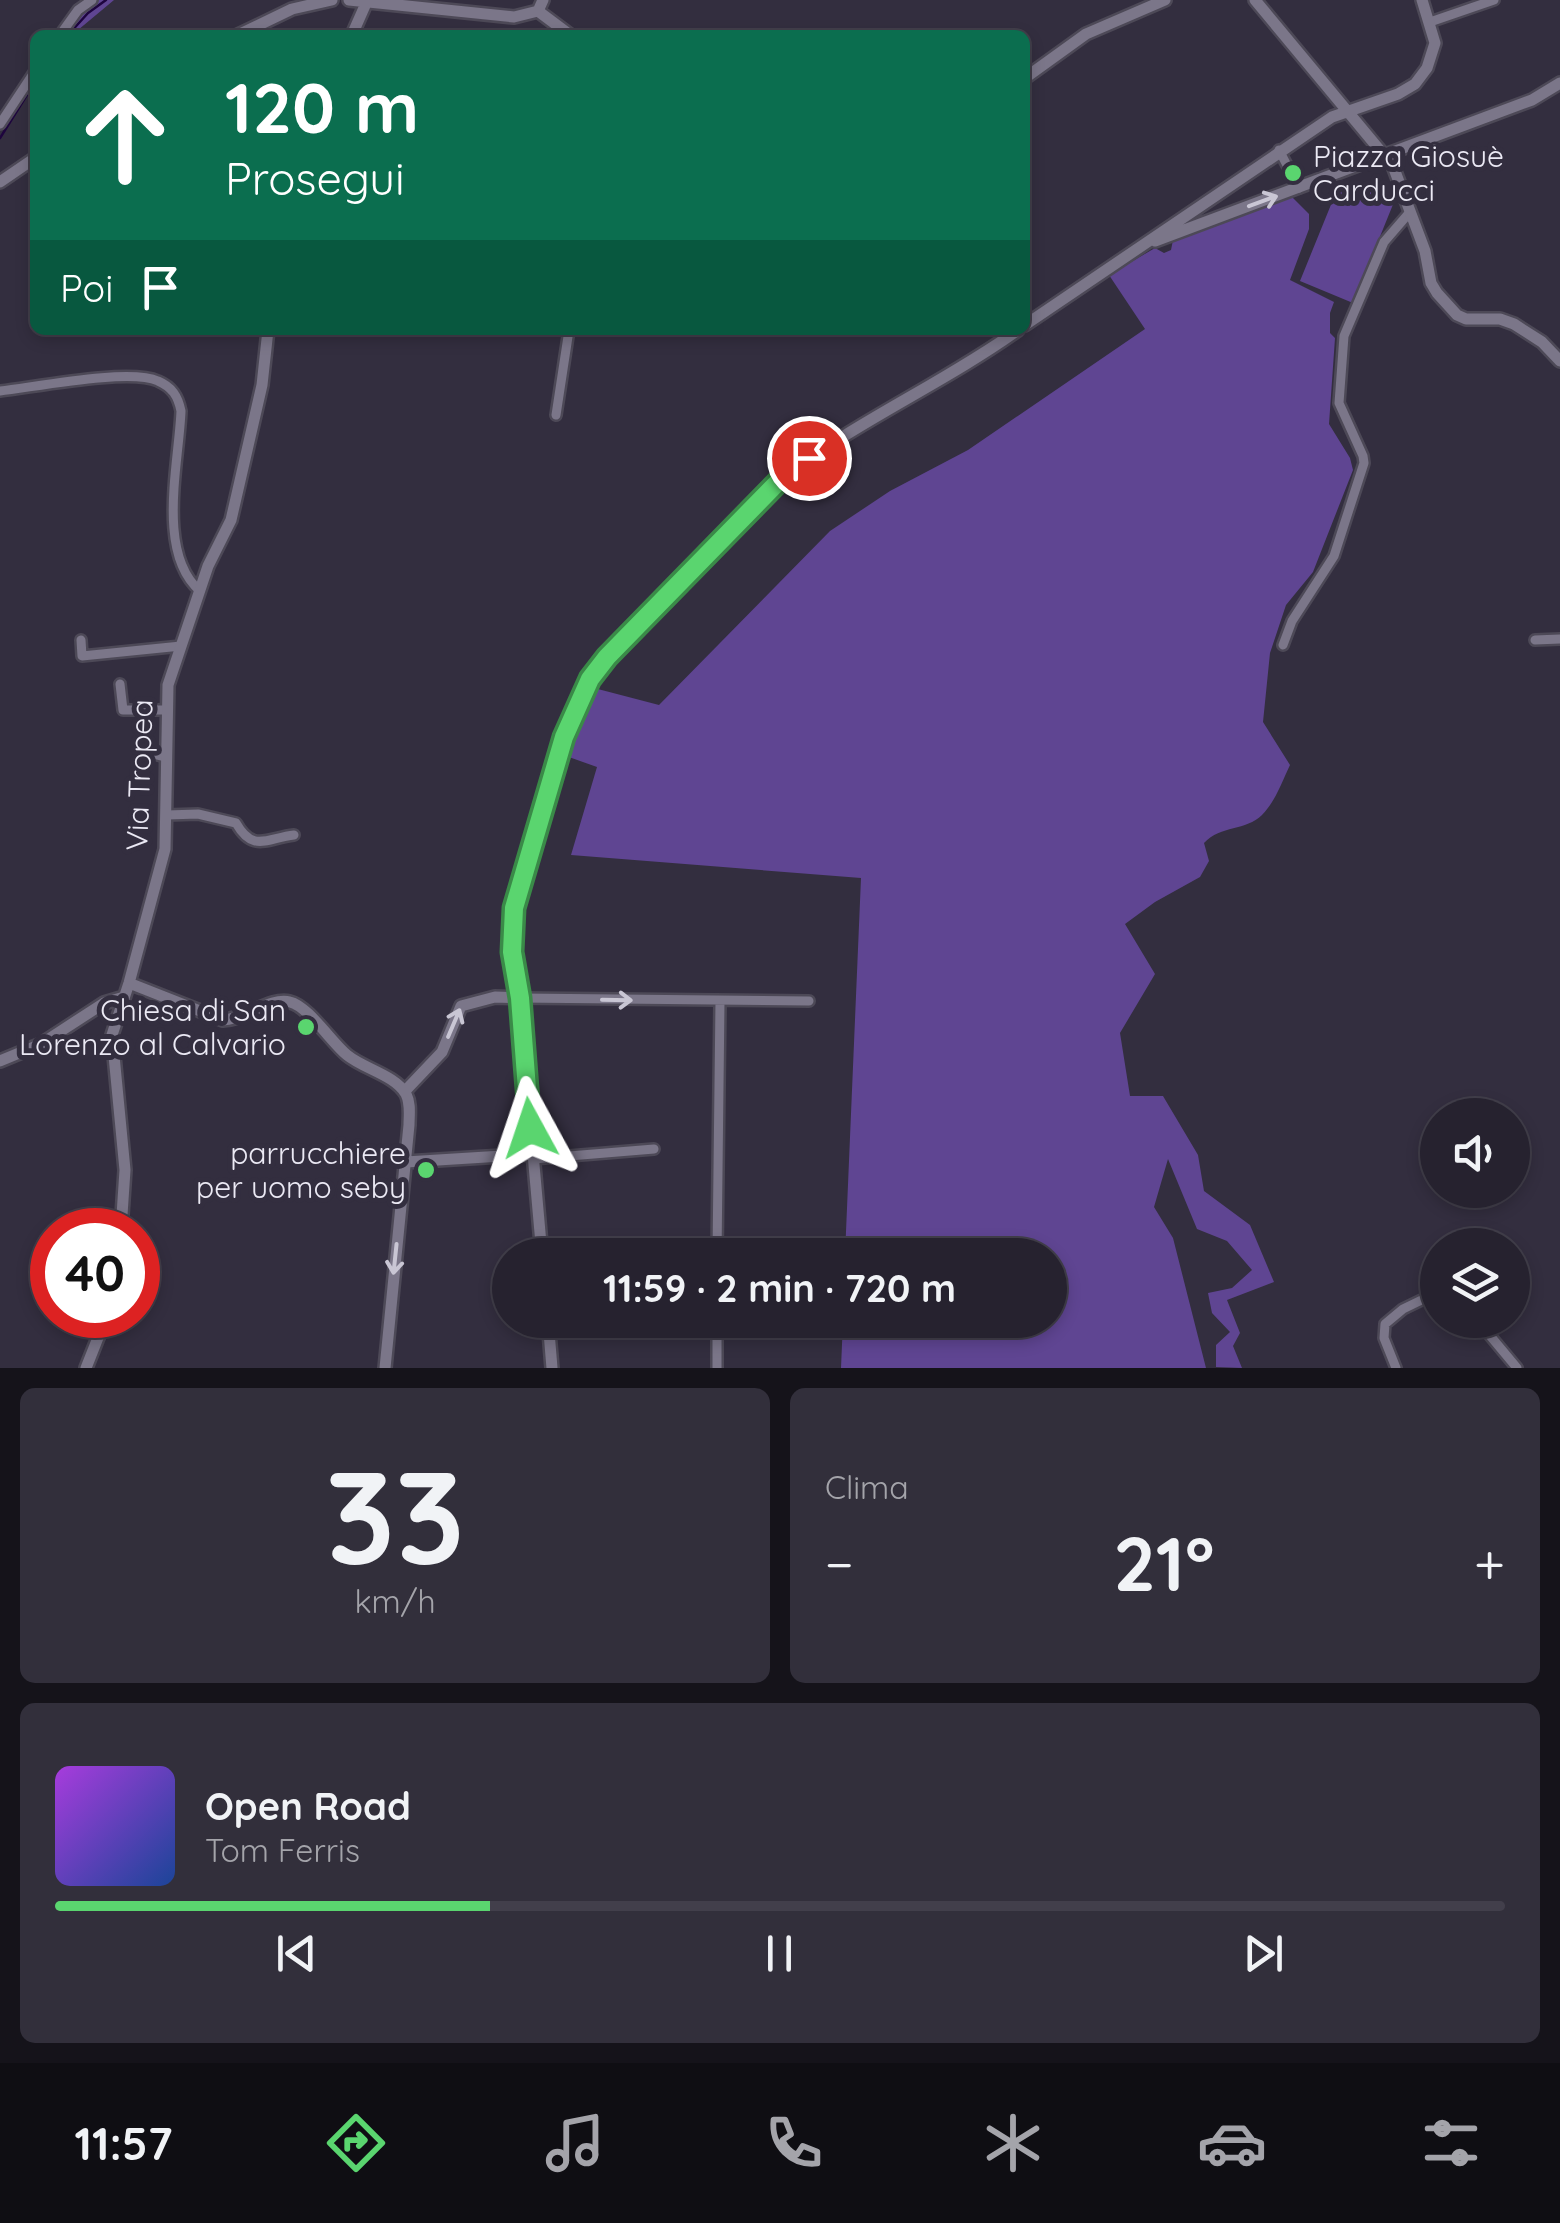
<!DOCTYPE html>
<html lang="it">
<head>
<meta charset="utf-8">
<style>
	body { margin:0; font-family:Quicksand,sans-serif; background:#322f3b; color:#f1f3f6; height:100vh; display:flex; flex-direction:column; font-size:38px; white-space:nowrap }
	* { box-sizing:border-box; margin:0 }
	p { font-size:32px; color:#a4a4aa }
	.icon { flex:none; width:55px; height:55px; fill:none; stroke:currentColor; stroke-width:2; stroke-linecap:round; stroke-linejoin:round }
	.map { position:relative; height:1368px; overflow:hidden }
	.panel { display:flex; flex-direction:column; gap:20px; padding:20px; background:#15131a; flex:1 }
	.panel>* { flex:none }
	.banner { position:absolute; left:30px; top:30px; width:1000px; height:305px; border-radius:15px; box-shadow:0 5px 15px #0003,0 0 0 2px #423f4b; background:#0b6e4f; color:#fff; overflow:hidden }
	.buttons { position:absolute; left:1420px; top:1098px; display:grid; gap:20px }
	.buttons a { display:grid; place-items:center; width:110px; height:110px; border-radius:50%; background:#26222f; box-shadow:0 5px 15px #0003,0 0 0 2px #423f4b; font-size:50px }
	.speed { position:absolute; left:30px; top:1208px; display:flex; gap:20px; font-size:50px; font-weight:700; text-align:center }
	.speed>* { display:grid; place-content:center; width:130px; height:130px; border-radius:50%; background:#26222f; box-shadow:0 5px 15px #0003,0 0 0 2px #423f4b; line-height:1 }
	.speed .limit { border:15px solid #d22; background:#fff; color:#111 }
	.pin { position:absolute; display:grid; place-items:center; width:85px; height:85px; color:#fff; margin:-42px; border:5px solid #fff; border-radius:50%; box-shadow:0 2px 10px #0007 }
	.me { position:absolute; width:110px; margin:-55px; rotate:355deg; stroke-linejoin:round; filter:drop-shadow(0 0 8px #0008) }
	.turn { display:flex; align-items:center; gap:35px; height:210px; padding:0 30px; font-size:45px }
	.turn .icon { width:130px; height:130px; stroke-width:2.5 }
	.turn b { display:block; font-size:70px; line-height:85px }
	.then { display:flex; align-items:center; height:95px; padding:0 30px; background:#0003; gap:20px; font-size:38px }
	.big { font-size:75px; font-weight:700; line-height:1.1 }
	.panel .card { flex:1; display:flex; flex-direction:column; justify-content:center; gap:15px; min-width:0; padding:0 35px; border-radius:15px; background:#322f3b }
	.panel .dial { align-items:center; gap:0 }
	.dial b { font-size:130px; line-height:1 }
	.song { display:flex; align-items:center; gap:30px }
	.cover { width:120px; height:120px; border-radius:15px; background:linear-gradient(135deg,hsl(280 70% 55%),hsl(220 70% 35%)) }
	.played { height:10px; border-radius:5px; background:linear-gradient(90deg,#5ad56f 30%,#423f4b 30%) }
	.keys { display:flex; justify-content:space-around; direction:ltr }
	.heat { display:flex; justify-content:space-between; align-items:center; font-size:55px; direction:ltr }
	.panel .tiles { flex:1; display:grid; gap:20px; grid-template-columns:1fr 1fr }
	.card:last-child { grid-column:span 2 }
	.trip { position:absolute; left:492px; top:1238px; width:575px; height:100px; border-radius:50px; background:#26222f; box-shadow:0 5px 15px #0003,0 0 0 2px #423f4b; font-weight:700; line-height:100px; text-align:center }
	.dock { display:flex; height:160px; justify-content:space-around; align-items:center; background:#0f0e13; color:#a4a4aa }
	.dock .icon { width:70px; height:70px }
	.dock .on { color:#5ad56f }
	.dock b { font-size:45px; color:#f1f3f6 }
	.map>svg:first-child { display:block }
	.green { fill:#5f4592 }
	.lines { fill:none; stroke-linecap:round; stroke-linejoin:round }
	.stream { stroke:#1e053e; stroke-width:2.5 }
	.minor-casing { stroke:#4d4957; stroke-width:14 }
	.tertiary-casing { stroke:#4d4957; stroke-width:16 }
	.minor { stroke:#7b7689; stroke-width:9 }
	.tertiary { stroke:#7b7689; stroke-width:11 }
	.oneway { stroke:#c9c6d4 }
	.route-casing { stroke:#3a8a48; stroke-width:25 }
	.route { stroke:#5ad56f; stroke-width:18 }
	.poi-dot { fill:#5ad56f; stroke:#332e3f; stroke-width:4 }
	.labels { text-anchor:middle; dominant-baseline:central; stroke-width:10; stroke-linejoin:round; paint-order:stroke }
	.poi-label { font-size:30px; fill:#ebe9f4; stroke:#332e3f; text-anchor:end }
	.street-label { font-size:30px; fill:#ebe9f4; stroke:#332e3f }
</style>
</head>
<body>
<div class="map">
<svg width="1560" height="1368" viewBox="0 0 1560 1368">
	<rect width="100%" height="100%" fill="#332e3f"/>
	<path class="green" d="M95,0H114L72,35H64L79,13Z
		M1341,180L1394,202L1353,303L1300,281Z
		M1290,195L1309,214V229L1290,280L1334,302L1330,313V333L1335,338L1329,424L1350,458L1353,470L1313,572L1286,605L1270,653L1263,722L1290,765C1282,782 1275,802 1262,815C1246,831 1221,825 1204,843L1209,861L1200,877L1155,902L1125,924L1155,974L1120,1033L1130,1096H1163L1198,1155L1204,1191L1250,1225L1274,1282L1227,1300L1240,1333L1233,1346L1242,1368L1216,1367V1345L1230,1332L1212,1313L1208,1293L1232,1288L1252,1270L1227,1241L1197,1229L1168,1159L1154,1207L1173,1238L1206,1368H841L843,1320H1050V1255H845L861,878L571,855L597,767L566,756L581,705L594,688L659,705L830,531L890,491L968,450L1145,329L1109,275L1155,248L1164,253L1171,250L1173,240Z"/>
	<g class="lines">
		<path class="stream" d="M68,35L88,13L106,0
			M0,138L35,82"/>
		<defs>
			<path id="minor" d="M1430,22L1494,0
				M60,35L78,10L92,0
				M0,124L35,71
				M1279,150L1299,188
				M0,391C35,387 130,368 158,381C172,387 178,396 181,411C179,463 156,553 200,591
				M556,415L569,330
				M81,640L82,656L181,646
				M1535,640L1560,639
				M1283,645L1292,621L1334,556L1364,463L1363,456L1339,403L1344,336L1384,242L1410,212
				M120,684L123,710H166
				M141,751L166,757
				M167,815L198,814L236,823C253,853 267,838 294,835
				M520,998L809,1001
				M533,1159L654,1149
				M717,1255L720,1001
				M717,1320V1368
				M1477,1320L1517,1368
				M1396,1368L1384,1338L1385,1324L1403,1309L1438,1292"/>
			<path id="tertiary" d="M349,0L514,17L538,11L543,0
				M1255,0L1393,166L1425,251L1431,283L1437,293L1457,315L1466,319H1500L1514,324L1542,342L1560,361
				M538,11L570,35
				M238,35L292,9L332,0
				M352,35L367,1
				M1025,78L1086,34L1165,0
				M0,182L35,158
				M1155,241L1532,100L1560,83
				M1025,325L1332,117L1398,94L1415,84L1427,68L1435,43L1422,0
				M129,983L223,1020C246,1019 270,997 290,1002C308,1006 332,1043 347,1055C364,1069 395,1075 406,1094C411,1104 409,1115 409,1125L385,1368
				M0,1061L41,1044L104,1003L124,997
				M405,1091L442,1052L461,1006L495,997L520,998
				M406,1162L533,1154
				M121,1230L125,1170L112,1035L129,983L165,849L168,685L208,566L231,520L262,385L268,330
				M542,1255L513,928L514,907L546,794L564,737L590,679L607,657L778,482C852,423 941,385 1018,330
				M548,1320L552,1368
				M86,1368L107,1315"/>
		</defs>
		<use href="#minor" class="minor-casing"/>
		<use href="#tertiary" class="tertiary-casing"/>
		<use href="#minor" class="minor"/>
		<use href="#tertiary" class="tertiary"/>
	</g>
	<defs><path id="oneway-shaft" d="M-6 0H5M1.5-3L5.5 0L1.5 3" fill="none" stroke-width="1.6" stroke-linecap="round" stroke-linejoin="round" transform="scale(2.5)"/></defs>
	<g class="oneway">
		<use href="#oneway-shaft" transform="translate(1263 201) rotate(-20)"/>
		<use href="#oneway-shaft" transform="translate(617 1000) rotate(1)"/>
		<use href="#oneway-shaft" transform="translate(454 1023) rotate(-67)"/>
		<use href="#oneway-shaft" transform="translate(395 1259) rotate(96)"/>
	</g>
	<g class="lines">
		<defs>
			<path id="route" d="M530,1128L520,998L512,952L514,908L564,737L590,679L607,657L778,482L809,458"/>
		</defs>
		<use href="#route" class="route-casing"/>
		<use href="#route" class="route"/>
	</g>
	<g class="poi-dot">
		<circle cx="1293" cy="173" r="10"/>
		<circle cx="306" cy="1027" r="10"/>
		<circle cx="426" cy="1170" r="10"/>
	</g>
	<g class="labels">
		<g class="poi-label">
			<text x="1313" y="156" text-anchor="start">Piazza Giosuè<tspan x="1313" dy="34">Carducci</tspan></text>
			<text x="286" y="1010">Chiesa di San<tspan x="286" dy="34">Lorenzo al Calvario</tspan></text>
			<text x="406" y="1153">parrucchiere<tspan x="406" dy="34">per uomo seby</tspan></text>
		</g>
		<g class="street-label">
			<text transform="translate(139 775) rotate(-88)">Via Tropea</text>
		</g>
	</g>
</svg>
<div class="buttons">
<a><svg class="icon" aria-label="sound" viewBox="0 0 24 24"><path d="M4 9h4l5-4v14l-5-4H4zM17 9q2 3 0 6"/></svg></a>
<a><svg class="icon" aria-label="layers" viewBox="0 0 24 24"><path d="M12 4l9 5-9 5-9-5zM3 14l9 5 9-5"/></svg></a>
</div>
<div class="speed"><div class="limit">40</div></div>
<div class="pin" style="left:809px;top:458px;background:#d93025"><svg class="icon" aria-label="arrive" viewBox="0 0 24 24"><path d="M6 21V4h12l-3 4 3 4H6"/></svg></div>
<svg class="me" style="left:530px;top:1128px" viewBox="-20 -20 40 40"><path d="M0-17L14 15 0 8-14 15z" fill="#5ad56f" stroke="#fff" stroke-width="4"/></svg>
<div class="trip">11:59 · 2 min · 720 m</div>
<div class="banner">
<div class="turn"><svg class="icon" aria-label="ahead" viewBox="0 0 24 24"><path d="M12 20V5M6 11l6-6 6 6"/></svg><div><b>120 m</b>Prosegui</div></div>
<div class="then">Poi<svg class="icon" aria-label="arrive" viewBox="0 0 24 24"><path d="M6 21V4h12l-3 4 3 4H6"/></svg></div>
</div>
</div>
<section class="panel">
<div class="tiles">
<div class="card dial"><b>33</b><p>km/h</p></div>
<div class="card"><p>Clima</p>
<div class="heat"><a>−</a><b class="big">21°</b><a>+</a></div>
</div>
<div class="card">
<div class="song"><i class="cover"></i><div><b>Open Road</b><p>Tom Ferris</p></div></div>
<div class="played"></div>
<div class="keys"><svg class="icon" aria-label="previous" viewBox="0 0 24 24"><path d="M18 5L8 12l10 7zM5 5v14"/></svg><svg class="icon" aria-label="pause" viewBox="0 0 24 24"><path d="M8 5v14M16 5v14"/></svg><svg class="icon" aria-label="next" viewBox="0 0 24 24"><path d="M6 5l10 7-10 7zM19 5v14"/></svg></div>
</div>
</div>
</section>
<nav class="dock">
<b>11:57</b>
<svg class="icon on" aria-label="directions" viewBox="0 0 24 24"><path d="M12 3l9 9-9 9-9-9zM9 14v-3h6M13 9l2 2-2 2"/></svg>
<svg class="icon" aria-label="music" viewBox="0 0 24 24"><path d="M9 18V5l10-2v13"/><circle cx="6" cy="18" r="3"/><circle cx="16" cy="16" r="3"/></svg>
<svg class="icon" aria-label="phone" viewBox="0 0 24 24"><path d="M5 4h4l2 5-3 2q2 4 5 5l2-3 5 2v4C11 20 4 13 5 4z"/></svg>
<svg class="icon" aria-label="climate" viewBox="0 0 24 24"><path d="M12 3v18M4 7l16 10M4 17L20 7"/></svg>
<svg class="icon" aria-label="car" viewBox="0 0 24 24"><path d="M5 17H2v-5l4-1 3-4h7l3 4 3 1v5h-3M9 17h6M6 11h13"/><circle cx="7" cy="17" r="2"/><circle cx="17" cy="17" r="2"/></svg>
<svg class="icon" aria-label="filters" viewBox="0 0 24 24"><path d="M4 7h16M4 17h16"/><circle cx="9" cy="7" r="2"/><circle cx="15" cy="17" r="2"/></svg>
</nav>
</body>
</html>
